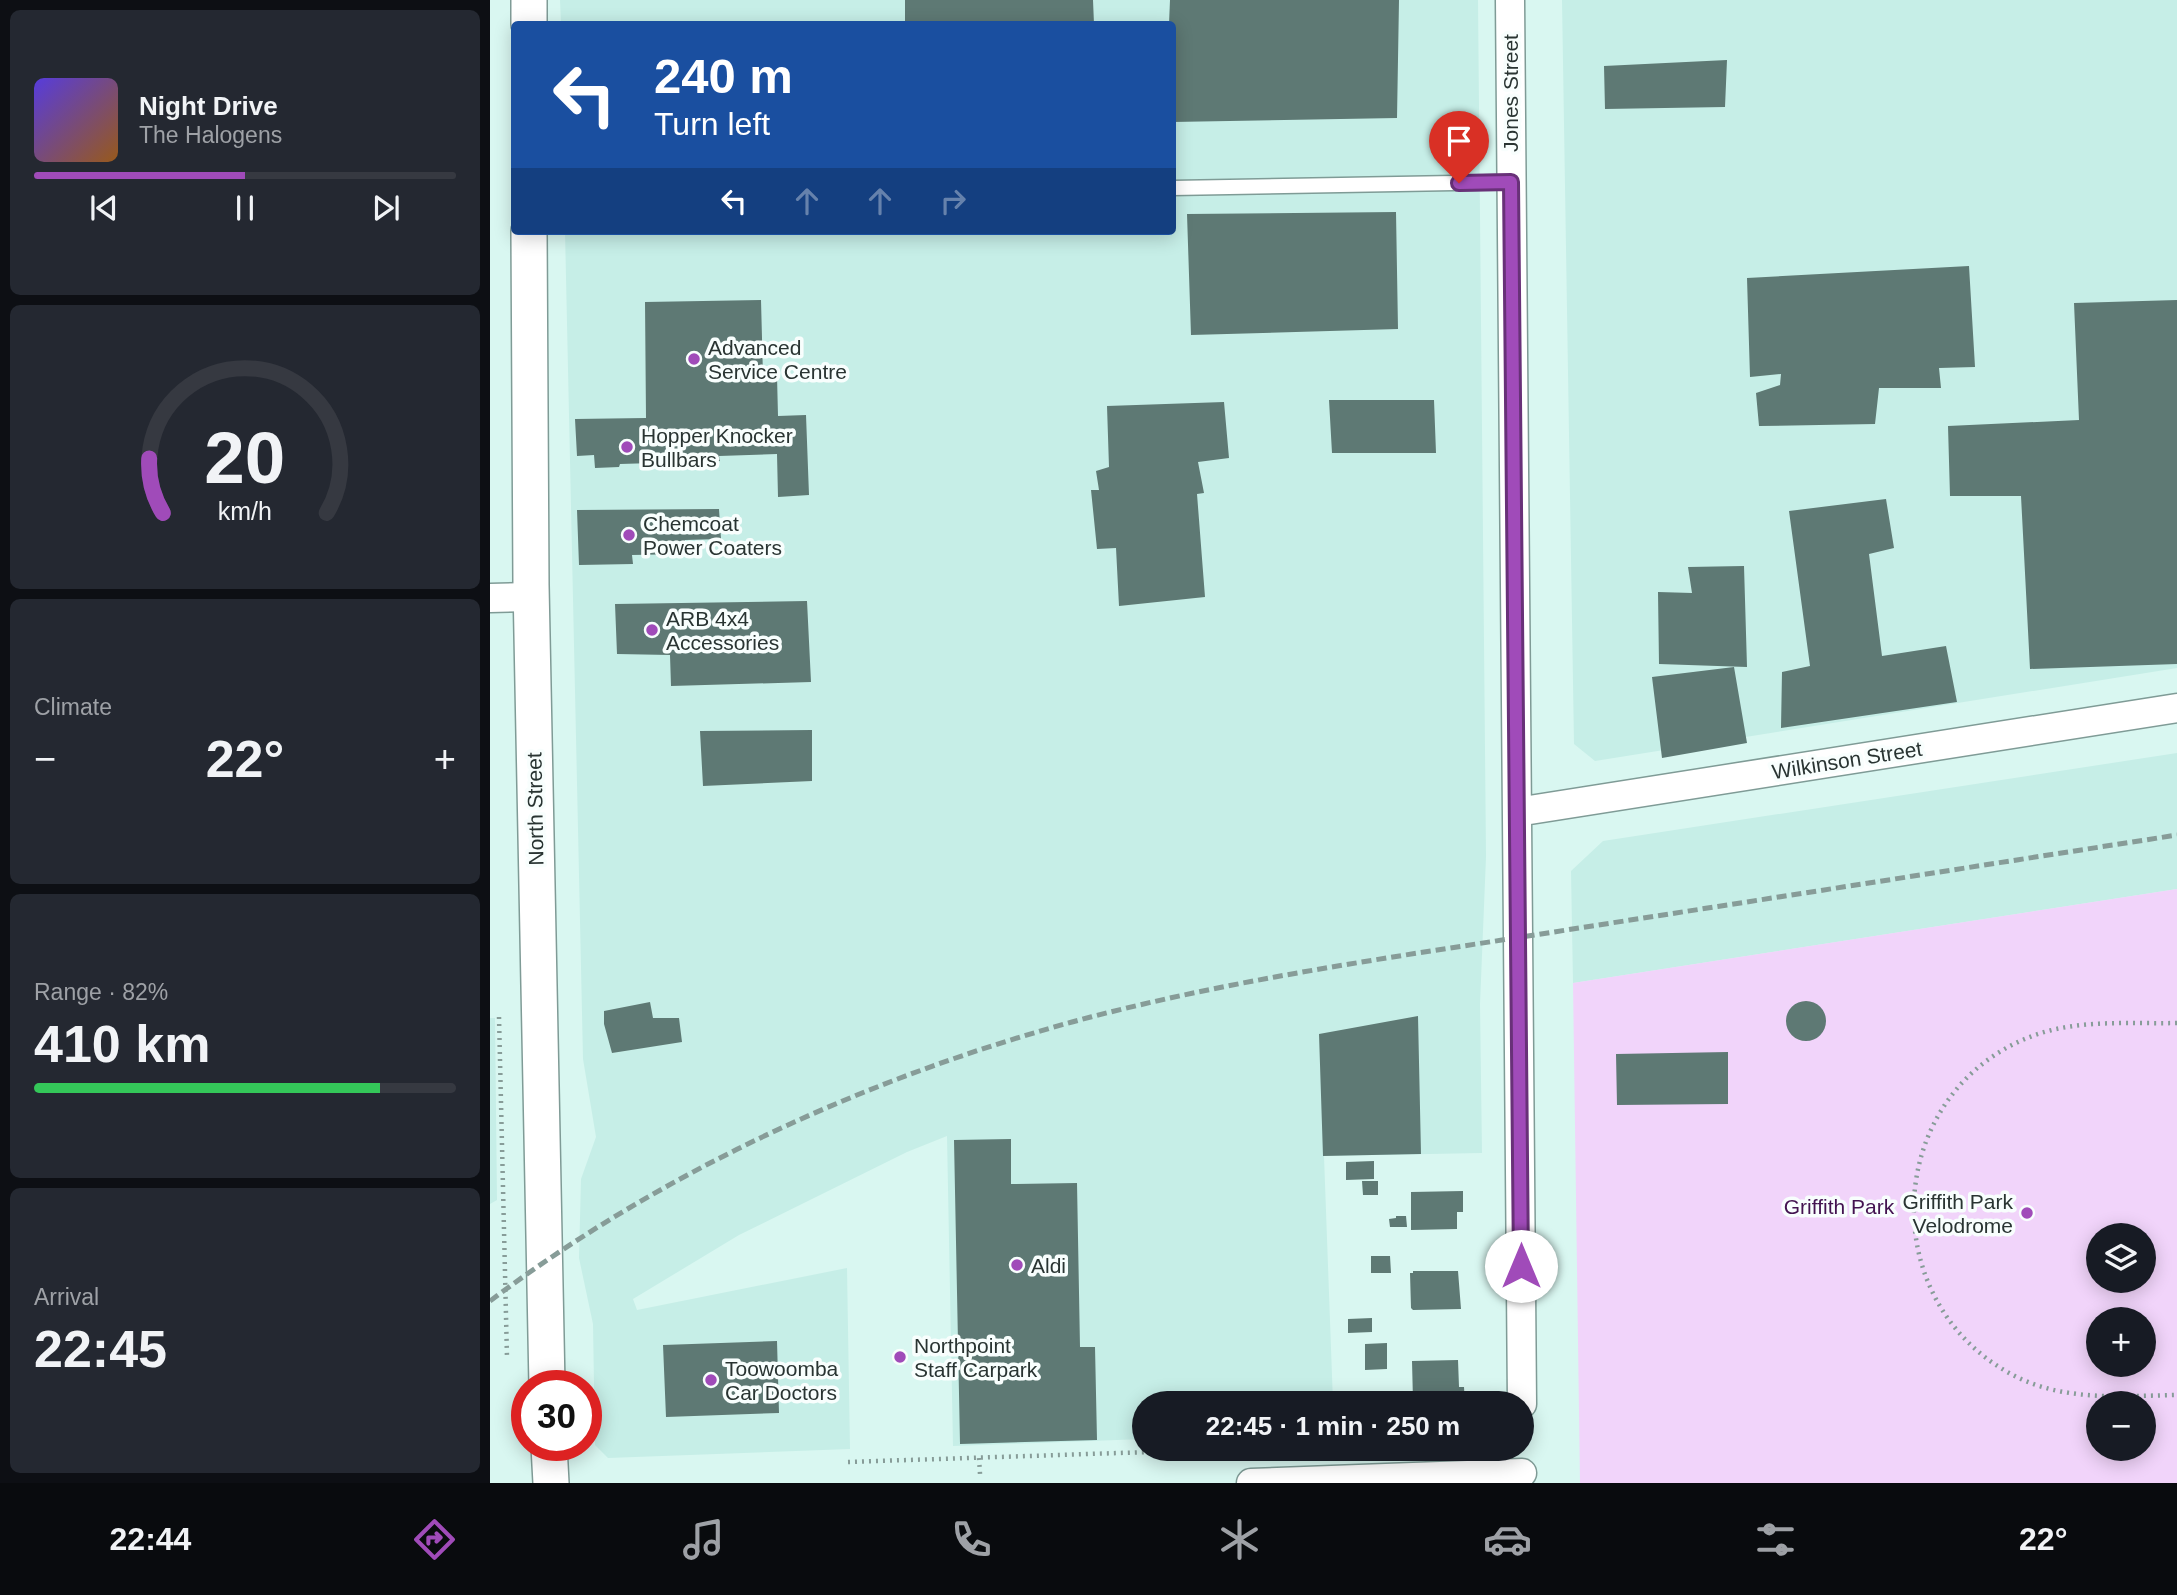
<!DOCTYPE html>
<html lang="en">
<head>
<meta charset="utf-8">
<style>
	body { margin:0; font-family:Arial,sans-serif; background:#242831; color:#f1f3f6; height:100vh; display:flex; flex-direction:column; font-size:26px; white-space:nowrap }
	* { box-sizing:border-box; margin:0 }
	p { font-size:23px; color:#9ea1a6 }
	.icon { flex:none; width:38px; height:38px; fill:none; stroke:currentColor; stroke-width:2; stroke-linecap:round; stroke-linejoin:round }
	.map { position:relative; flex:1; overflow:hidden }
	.details { display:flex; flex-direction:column; gap:10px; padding:10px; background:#0d0f14; width:490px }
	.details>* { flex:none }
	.banner { position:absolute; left:21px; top:21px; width:665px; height:214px; border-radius:7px; box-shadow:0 4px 18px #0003; background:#1a4fa0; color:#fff; overflow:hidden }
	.controls { position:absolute; left:1596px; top:1223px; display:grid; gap:14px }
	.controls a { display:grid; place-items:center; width:70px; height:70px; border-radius:50%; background:#171b24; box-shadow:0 4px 18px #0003; font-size:35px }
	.speed { position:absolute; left:21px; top:1370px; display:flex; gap:14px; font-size:35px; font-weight:700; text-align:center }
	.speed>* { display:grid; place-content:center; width:91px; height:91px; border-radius:50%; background:#171b24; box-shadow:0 4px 18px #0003; line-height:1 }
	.speed .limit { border:10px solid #d22; background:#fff; color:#111 }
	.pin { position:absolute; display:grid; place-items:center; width:60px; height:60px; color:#fff; margin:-72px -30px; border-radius:50% 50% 50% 0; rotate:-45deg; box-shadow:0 0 7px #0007 }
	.pin .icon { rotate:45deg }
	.me { position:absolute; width:77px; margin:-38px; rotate:0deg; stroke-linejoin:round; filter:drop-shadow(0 0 5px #0008) }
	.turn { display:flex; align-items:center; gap:24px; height:147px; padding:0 28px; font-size:32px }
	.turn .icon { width:91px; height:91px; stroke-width:2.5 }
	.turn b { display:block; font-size:49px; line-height:60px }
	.lanes { display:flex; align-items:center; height:66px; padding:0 28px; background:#0003; justify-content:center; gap:35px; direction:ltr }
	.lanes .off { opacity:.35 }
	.big { font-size:52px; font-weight:600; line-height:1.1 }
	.details .widget { flex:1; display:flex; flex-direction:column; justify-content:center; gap:10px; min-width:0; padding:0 24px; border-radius:10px; background:#242831 }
	.details .dial { align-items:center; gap:0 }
	.dial svg { height:182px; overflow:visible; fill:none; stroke:#363941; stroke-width:7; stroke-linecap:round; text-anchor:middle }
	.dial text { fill:#f1f3f6; stroke:none }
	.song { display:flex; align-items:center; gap:21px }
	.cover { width:84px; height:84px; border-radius:10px; background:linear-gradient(135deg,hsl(250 70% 55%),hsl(30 70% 35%)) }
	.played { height:7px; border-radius:4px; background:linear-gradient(90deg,#a04bb9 50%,#363941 50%) }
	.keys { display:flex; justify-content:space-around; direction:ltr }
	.heat { display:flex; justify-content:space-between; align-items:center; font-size:38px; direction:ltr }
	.charge { height:10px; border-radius:5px; background:linear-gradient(90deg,#34c759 82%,#363941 0) }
	.trip { position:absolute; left:642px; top:1391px; width:402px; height:70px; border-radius:35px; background:#171b24; box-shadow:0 4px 18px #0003; font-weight:600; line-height:70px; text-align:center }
	.dock { display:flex; height:112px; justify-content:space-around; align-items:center; background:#090b0e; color:#9ea1a6 }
	.dock .icon { width:49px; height:49px }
	.dock .on { color:#a04bb9 }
	.dock b { font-size:32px; color:#f1f3f6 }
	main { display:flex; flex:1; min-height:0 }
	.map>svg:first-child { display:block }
	.built { fill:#c6eee7 }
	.green { fill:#f1d4fa; fill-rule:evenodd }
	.building { fill:#5e7974 }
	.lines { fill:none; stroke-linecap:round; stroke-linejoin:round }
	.service-casing { stroke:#7f9b96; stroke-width:17 }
	.minor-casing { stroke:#7f9b96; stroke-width:31 }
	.tertiary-casing { stroke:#7f9b96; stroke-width:38 }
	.path { stroke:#879c98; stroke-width:4.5; stroke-dasharray:2 5; stroke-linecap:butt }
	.service { stroke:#fff; stroke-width:14 }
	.minor { stroke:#fff; stroke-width:28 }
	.tertiary { stroke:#fff; stroke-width:35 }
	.rail { stroke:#879c98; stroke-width:5; stroke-dasharray:10 5; stroke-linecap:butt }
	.route-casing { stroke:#683178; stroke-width:18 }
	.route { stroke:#a04bb9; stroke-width:12 }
	.poi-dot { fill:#a04bb9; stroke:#f8fefd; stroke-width:2.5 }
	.labels { text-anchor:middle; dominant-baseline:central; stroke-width:7; stroke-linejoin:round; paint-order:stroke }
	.street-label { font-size:21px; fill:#293432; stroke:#f8fefd }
	.poi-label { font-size:21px; fill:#293432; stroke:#f8fefd; text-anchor:start }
	.park-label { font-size:21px; fill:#431350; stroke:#f8fefd }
</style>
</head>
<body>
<main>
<section class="details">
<div class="widget">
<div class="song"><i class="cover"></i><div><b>Night Drive</b><p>The Halogens</p></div></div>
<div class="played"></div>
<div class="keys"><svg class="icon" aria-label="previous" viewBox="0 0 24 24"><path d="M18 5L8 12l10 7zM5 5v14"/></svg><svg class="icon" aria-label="pause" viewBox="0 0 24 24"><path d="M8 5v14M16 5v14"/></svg><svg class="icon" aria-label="next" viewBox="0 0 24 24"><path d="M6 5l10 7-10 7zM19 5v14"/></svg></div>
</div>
<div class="widget dial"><svg viewBox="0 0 100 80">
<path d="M14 69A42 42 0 1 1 86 69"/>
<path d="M14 69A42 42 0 0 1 8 45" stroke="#a04bb9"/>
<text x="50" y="56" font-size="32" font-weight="700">20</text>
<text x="50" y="72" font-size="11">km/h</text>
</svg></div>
<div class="widget"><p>Climate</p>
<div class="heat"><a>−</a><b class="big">22°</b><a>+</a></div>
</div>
<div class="widget"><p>Range · 82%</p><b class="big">410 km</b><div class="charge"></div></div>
<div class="widget"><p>Arrival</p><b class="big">22:45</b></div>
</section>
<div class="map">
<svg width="1687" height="1483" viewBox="0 0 1687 1483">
	<rect width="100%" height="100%" fill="#d9f7f1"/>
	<path class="built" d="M70,0H988L996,857L990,1004L992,1153L834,1156L843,1403L654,1404V1439L463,1446L457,1136L417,1152L249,1235L143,1299L147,1310L357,1268L360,1449L118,1458L105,1445L103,1324L89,1258L91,1179L106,1137L93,1059L75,231H682V24H71Z
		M1072,0H1687V668L1105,761L1084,744Z
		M1687,753V889L1083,983L1081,871L1113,841Z
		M0,1018H5L7,1200L0,1204Z"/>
	<path class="green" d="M1687,889V1483H1090L1083,983ZM1608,1236H1654V1281H1608ZM1608,1320H1654V1365H1608ZM1608,1404H1654V1449H1608Z"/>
	<path class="building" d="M415,0H603L604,24H415Z
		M680,0H909L907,118L682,122V24H679Z
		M1237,60L1235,107L1115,109L1114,66Z
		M906,212L908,329L701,335L697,214Z
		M1479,266L1485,367L1449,368L1451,388H1389L1385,424L1269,426L1266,393L1290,385L1291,374L1260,377L1257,278Z
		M271,300L273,376H287L288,416L316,415L319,495L288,497L287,454L229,456L230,461L130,464L129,467L105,468L104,455L87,456L85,419L156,418L155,302Z
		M1687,300V664L1540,669L1531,496H1460L1458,426L1589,420L1584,303Z
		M839,400H944L946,453H842Z
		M734,402L739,458L708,462L714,493L707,494L715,597L629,606L626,548L607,549L601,490H609L606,471L619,467L617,406Z
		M1396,499L1404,548L1379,554L1392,656L1456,646L1467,702L1291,728L1292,672L1320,666L1299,511Z
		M229,509L231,539L195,540V554L142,555L143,564L89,565L87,510Z
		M1254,566L1257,667L1169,664L1168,592L1202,593L1198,567Z
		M317,601L321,682L181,686L180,655L127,654L125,604Z
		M1244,667L1257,743L1172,758L1162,677Z
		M322,730V781L213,786L210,731Z
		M1296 1021a20 20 0 1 1 40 0a20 20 0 1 1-40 0Z
		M160,1002L163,1018H189L192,1042L122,1053L114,1024V1011Z
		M928,1016L931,1154L833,1156L829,1034Z
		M1238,1052V1104L1127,1105L1126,1054Z
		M521,1139V1184L587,1183L590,1347H605L607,1440L470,1444L464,1140Z
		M884,1161V1179L856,1180V1162Z
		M872,1181H888V1195H873Z
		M973,1191V1212H967V1229L921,1230V1192Z
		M906,1216H916L917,1227H900L899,1219L906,1218Z
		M881,1256H900L901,1273H881Z
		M923,1271H968L971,1309L923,1310L921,1308L920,1273H923Z
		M882,1318V1332L858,1333V1319Z
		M287,1341L289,1413L176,1417L173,1345Z
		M897,1343V1369L875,1370V1344Z
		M968,1360L969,1387H974L975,1404H926V1401H923L922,1361Z"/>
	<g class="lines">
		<defs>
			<path id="service" d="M682,188L1021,182"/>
			<path id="minor" d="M1020,0L1032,1404
				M0,598L41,597
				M1027,812L1687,708
				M761,1483L1032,1473"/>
			<path id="tertiary" d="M39,0V24
				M39,231L41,585L57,1386
				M59,1446L61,1483"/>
		</defs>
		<use href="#service" class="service-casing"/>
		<use href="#minor" class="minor-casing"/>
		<use href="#tertiary" class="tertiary-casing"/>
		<path class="path" d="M9,1017L17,1358
			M1687,1023C1641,1024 1590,1019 1545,1035C1394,1089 1382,1299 1521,1374C1572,1402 1631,1396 1687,1395
			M489,1458L490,1474
			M358,1462L749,1449"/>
		<use href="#service" class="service"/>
		<use href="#minor" class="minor"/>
		<use href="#tertiary" class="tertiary"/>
		<path class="rail" d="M0,1301C173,1171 375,1079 582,1022C748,977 920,955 1089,928C1289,897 1488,866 1687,835"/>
	</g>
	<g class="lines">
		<defs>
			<path id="route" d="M969,183L1021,182L1031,1266"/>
		</defs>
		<use href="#route" class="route-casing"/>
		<use href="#route" class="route"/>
	</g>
	<g class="poi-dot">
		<circle cx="204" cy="359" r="7"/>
		<circle cx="137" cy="447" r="7"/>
		<circle cx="139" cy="535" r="7"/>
		<circle cx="162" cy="630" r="7"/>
		<circle cx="1537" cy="1213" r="7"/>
		<circle cx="527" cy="1265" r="7"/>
		<circle cx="410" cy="1357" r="7"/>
		<circle cx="221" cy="1380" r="7"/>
	</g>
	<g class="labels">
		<g class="street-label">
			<text transform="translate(1020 93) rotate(-90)">Jones Street</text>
			<text transform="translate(1357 760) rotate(-9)">Wilkinson Street</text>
			<text transform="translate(45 809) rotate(-91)">North Street</text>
		</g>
		<g class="poi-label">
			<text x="218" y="347">Advanced<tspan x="218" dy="24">Service Centre</tspan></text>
			<text x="151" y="435">Hopper Knocker<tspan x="151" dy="24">Bullbars</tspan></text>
			<text x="153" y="523">Chemcoat<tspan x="153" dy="24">Power Coaters</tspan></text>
			<text x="176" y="618">ARB 4x4<tspan x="176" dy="24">Accessories</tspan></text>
			<text x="1523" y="1201" text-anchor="end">Griffith Park<tspan x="1523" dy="24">Velodrome</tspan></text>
			<text x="541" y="1265">Aldi</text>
			<text x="424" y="1345">Northpoint<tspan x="424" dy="24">Staff Carpark</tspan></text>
			<text x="235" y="1368">Toowoomba<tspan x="235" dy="24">Car Doctors</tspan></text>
		</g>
		<g class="park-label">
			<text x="1349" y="1206">Griffith Park</text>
		</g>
	</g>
</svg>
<div class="controls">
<a><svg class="icon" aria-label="layers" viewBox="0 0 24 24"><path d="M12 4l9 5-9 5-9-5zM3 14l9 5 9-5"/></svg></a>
<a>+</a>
<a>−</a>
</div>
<div class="speed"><div class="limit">30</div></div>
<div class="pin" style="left:969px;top:183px;background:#d93025"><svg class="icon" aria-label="arrive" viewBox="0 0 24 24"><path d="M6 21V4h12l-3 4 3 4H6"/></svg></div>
<svg class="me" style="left:1031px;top:1266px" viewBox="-20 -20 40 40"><circle r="19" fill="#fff"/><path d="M0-13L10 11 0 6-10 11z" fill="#a04bb9"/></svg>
<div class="trip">22:45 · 1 min · 250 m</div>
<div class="banner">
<div class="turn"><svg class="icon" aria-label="left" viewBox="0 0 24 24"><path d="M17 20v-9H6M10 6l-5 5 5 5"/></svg><div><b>240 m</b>Turn left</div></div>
<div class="lanes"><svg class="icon" aria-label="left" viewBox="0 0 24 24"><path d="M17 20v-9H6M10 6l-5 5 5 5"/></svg><svg class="icon off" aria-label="ahead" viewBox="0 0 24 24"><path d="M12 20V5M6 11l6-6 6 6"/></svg><svg class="icon off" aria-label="ahead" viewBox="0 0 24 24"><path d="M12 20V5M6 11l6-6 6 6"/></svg><svg class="icon off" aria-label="right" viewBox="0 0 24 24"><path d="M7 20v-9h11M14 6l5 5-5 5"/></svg></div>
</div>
</div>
</main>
<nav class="dock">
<b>22:44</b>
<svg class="icon on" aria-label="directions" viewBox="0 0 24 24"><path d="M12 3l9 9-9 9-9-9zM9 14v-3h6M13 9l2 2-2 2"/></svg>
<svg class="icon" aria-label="music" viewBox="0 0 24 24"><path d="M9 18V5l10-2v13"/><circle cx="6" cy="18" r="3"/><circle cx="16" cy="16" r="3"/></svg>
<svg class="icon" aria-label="phone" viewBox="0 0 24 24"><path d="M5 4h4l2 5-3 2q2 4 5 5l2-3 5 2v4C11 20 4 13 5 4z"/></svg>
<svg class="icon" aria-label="climate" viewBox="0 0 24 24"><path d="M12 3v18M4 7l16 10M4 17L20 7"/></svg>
<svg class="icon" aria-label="car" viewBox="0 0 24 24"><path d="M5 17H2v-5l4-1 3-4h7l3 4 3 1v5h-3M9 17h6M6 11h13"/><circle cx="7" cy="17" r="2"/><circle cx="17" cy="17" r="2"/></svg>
<svg class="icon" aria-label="filters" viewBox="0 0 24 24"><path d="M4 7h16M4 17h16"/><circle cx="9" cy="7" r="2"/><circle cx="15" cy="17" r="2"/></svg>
<b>22°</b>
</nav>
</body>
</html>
